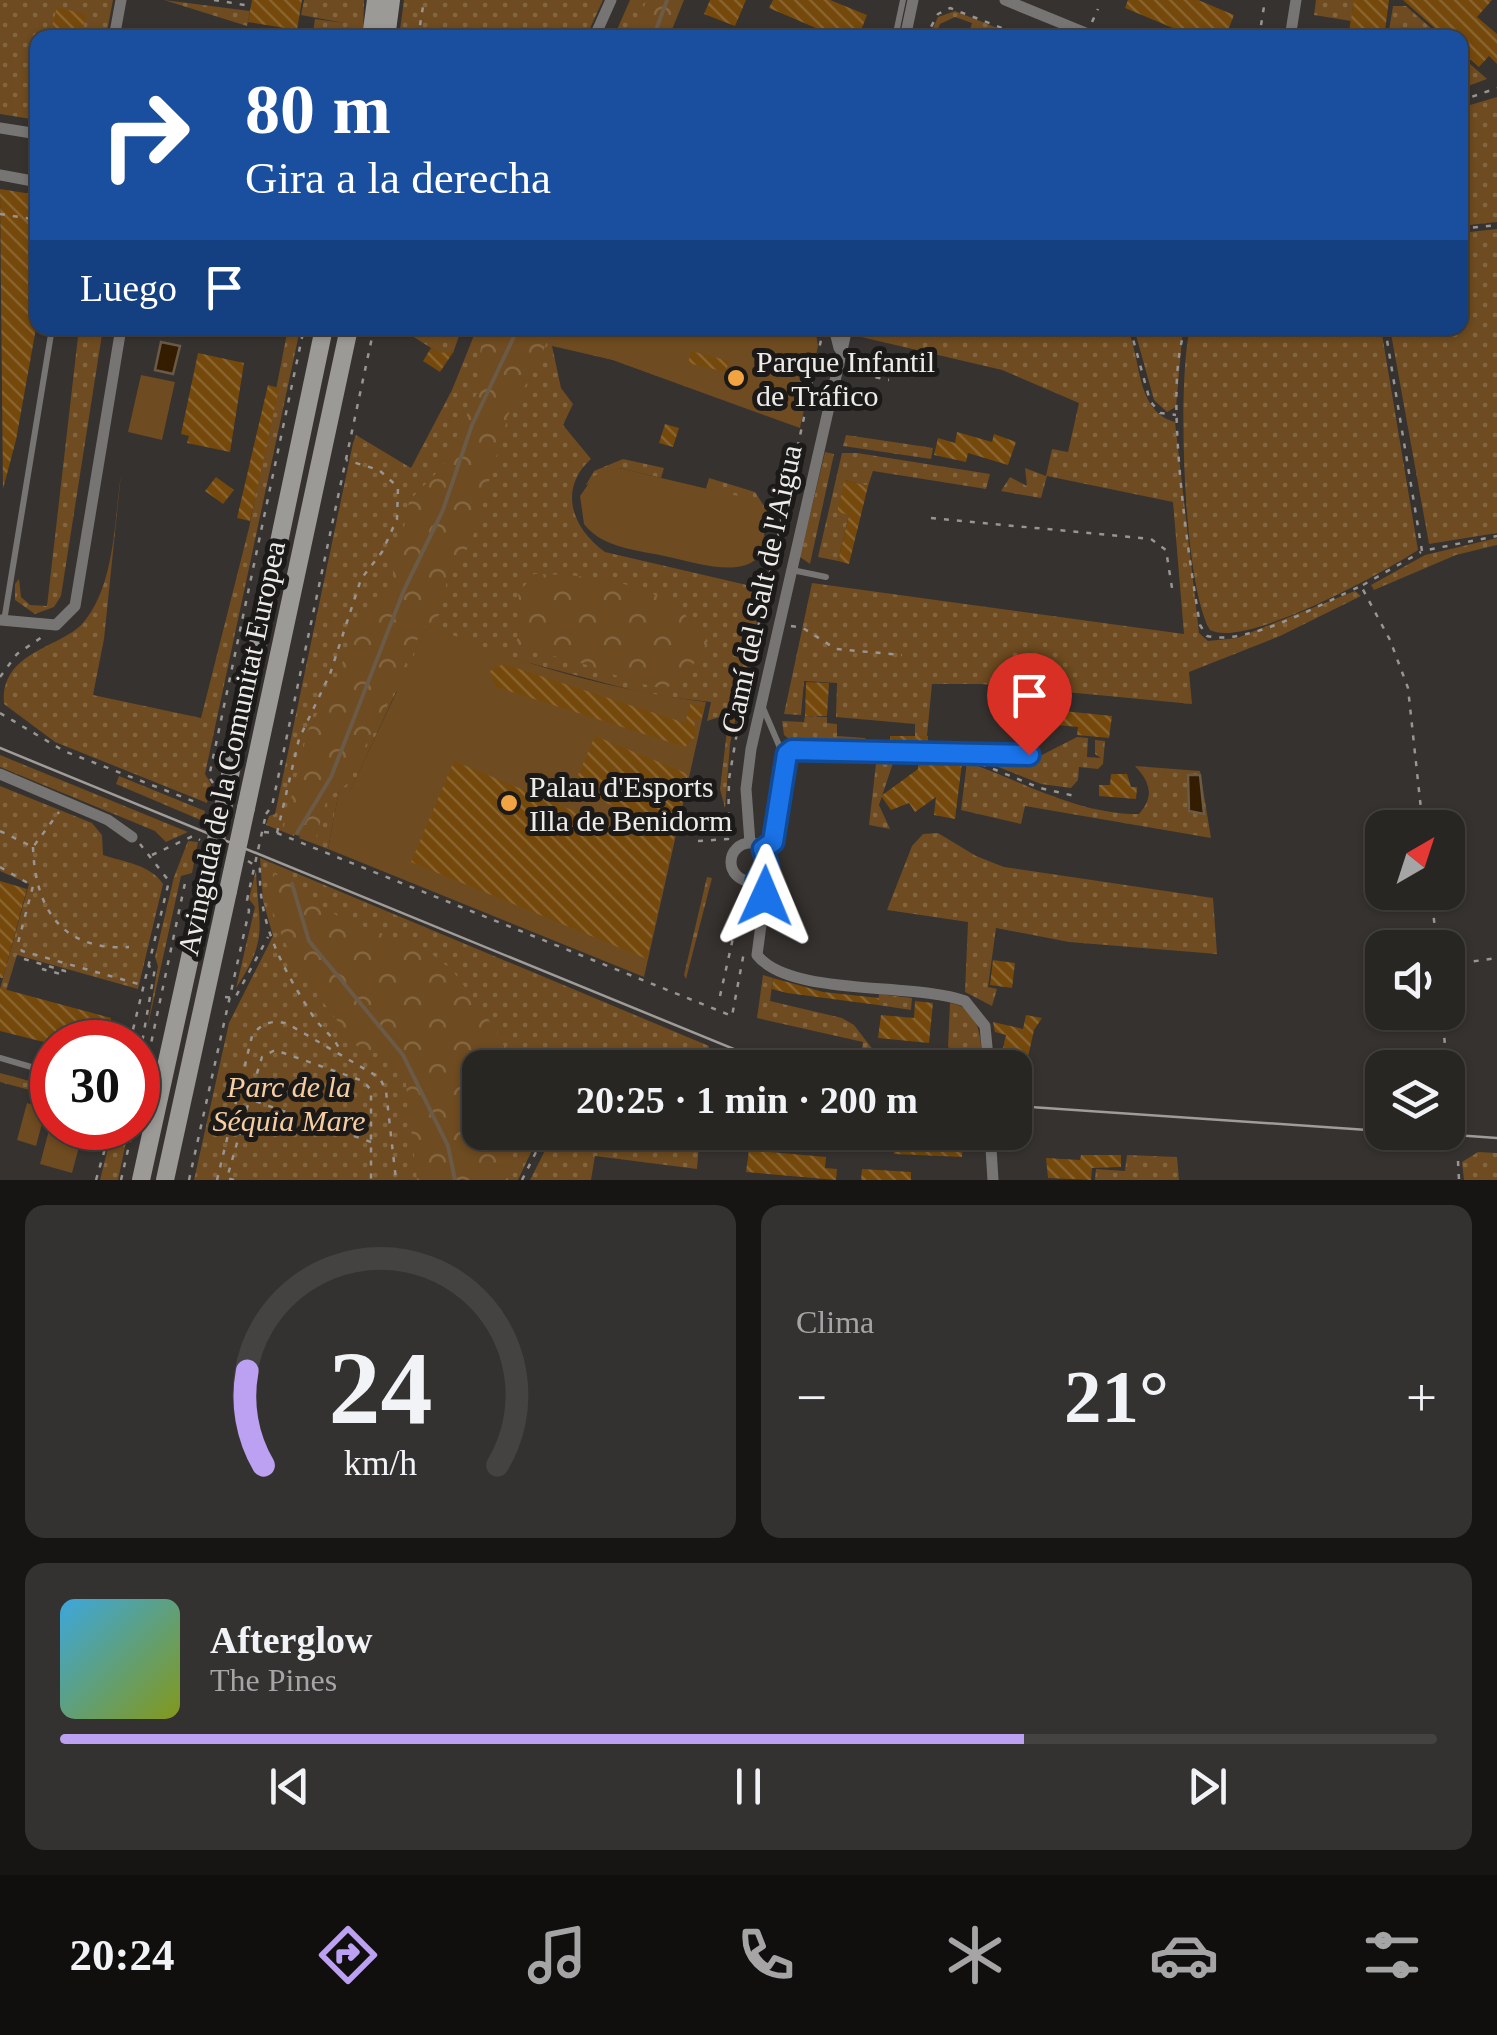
<!DOCTYPE html>
<html lang="es">
<head>
<meta charset="utf-8">
<style>
	body { margin:0; font-family:"Times New Roman",serif; background:#343230; color:#f1f3f6; height:100vh; display:flex; flex-direction:column; font-size:38px; white-space:nowrap }
	* { box-sizing:border-box; margin:0 }
	p { font-size:32px; color:#a5a5a6 }
	.icon { flex:none; width:55px; height:55px; fill:none; stroke:currentColor; stroke-width:2; stroke-linecap:round; stroke-linejoin:round }
	.map { position:relative; height:1180px; overflow:hidden }
	.drawer { display:flex; flex-direction:column; gap:25px; padding:25px; background:#161513; flex:1 }
	.drawer>* { flex:none }
	.banner { position:absolute; left:30px; top:30px; width:1438px; height:305px; border-radius:20px; box-shadow:0 2px 8px #0004,0 0 0 2px #444341; background:#1a4fa0; color:#fff; overflow:hidden }
	.needle { width:65px; rotate:39deg }
	.tools { position:absolute; left:1365px; top:810px; display:grid; gap:20px }
	.tools a { display:grid; place-items:center; width:100px; height:100px; border-radius:20px; background:#282623; box-shadow:0 2px 8px #0004,0 0 0 2px #444341; font-size:50px }
	.speed { position:absolute; left:30px; top:1020px; display:flex; gap:20px; font-size:50px; font-weight:700; text-align:center }
	.speed>* { display:grid; place-content:center; width:130px; height:130px; border-radius:50%; background:#282623; box-shadow:0 2px 8px #0004,0 0 0 2px #444341; line-height:1 }
	.speed .limit { border:15px solid #d22; background:#fff; color:#111 }
	.pin { position:absolute; display:grid; place-items:center; width:85px; height:85px; color:#fff; margin:-102px -42px; border-radius:50% 50% 50% 0; rotate:-45deg; box-shadow:0 0 10px #0007 }
	.pin .icon { rotate:45deg }
	.me { position:absolute; width:110px; margin:-55px; rotate:1deg; stroke-linejoin:round; filter:drop-shadow(0 0 8px #0008) }
	.turn { display:flex; align-items:center; gap:35px; height:210px; padding:0 50px; font-size:45px }
	.turn .icon { width:130px; height:130px; stroke-width:2.5 }
	.turn b { display:block; font-size:70px; line-height:85px }
	.then { display:flex; align-items:center; height:95px; padding:0 50px; background:#0003; gap:20px; font-size:38px }
	.big { font-size:75px; font-weight:800; line-height:1.1 }
	.drawer .tile { flex:1; display:flex; flex-direction:column; justify-content:center; gap:15px; min-width:0; padding:0 35px; border-radius:20px; background:#343230 }
	.drawer .dial { align-items:center; gap:0 }
	.dial svg { height:260px; overflow:visible; fill:none; stroke:#444341; stroke-width:7; stroke-linecap:round; text-anchor:middle }
	.dial text { fill:#f1f3f6; stroke:none }
	.song { display:flex; align-items:center; gap:30px }
	.cover { width:120px; height:120px; border-radius:15px; background:linear-gradient(135deg,hsl(200 70% 55%),hsl(70 70% 35%)) }
	.played { height:10px; border-radius:5px; background:linear-gradient(90deg,#bca0f2 70%,#444341 70%) }
	.keys { display:flex; justify-content:space-around; direction:ltr }
	.heat { display:flex; justify-content:space-between; align-items:center; font-size:55px; direction:ltr }
	.drawer .tiles { flex:1; display:grid; gap:25px; grid-template-columns:1fr 1fr }
	.tile:last-child { grid-column:span 2 }
	.trip { position:absolute; left:462px; top:1050px; width:570px; height:100px; border-radius:20px; background:#282623; box-shadow:0 2px 8px #0004,0 0 0 2px #444341; font-weight:800; line-height:100px; text-align:center }
	.tabs { display:flex; height:160px; justify-content:space-around; align-items:center; background:#100f0e; color:#a5a5a6 }
	.tabs .icon { width:70px; height:70px }
	.tabs .active { color:#bca0f2 }
	.tabs b { font-size:45px; color:#f1f3f6 }
	.map>svg:first-child { display:block }
	.green { fill:url(#green-dots) }
	.forest { fill:url(#forest-crowns) }
	.pitch { fill:#6e4b20 }
	.water { fill:#331c00; stroke:#6b5a46; stroke-width:2.5 }
	.lines { fill:none; stroke-linecap:round; stroke-linejoin:round }
	.stream { stroke:#6b5a46; stroke-width:4 }
	.building { fill:url(#building-back-hatch) }
	.path { stroke:#989592; stroke-width:2.5; stroke-dasharray:5 8; stroke-linecap:butt }
	.lane { stroke:#777573; stroke-width:6 }
	.street { stroke:#777573; stroke-width:11 }
	.secondary { stroke:#9c9a97; stroke-width:18 }
	.tram { stroke:#9f9c99; stroke-width:2.5 }
	.path-bridge { stroke:#989592; stroke-width:2.5; stroke-dasharray:5 8; stroke-linecap:butt }
	.secondary-bridge { stroke:#9c9a97; stroke-width:18 }
	.route-casing { stroke:#114b97; stroke-width:25 }
	.route { stroke:#1a73e8; stroke-width:18 }
	.poi-dot { fill:#f3a442; stroke:#1c1a19; stroke-width:4 }
	.labels { text-anchor:middle; dominant-baseline:central; stroke-width:10; stroke-linejoin:round; paint-order:stroke }
	.poi-label { font-size:30px; fill:#eeece9; stroke:#1c1a19; text-anchor:start }
	.street-label { font-size:30px; fill:#eeece9; stroke:#1c1a19 }
	.park-label { font-size:30px; font-style:italic; fill:#f7cea2; stroke:#1c1a19 }
</style>
</head>
<body>
<div class="map">
<svg width="1497" height="1180" viewBox="0 0 1497 1180">
	<defs>
		<pattern id="green-dots" width="8" height="8" patternUnits="userSpaceOnUse" patternTransform="scale(2.5)"><rect width="8" height="8" fill="#6e4b20"/><path d="M2 2h.1M6 6h.1" fill="none" stroke="#836540" stroke-width="1.8" stroke-linecap="round"/></pattern>
		<pattern id="forest-crowns" width="20" height="18" patternUnits="userSpaceOnUse" patternTransform="scale(2.5)"><rect width="20" height="18" fill="#6e4b20"/><path d="M2 6a3 3 0 1 1 6 0M12 15a3 3 0 1 1 6 0" fill="none" stroke="#836540"/></pattern>
		<pattern id="building-back-hatch" width="6" height="6" patternUnits="userSpaceOnUse" patternTransform="scale(2.5)"><rect width="6" height="6" fill="#75490b"/><path d="M-1 5l2 2M0 0l6 6M5-1l2 2" fill="none" stroke="#89632f"/></pattern>
	</defs>
	<rect width="100%" height="100%" fill="#36322f"/>
	<path class="green" d="M0,0H113L106,37L38,38L37,120L0,114Z
		M164,0L250,11L247,26Z
		M304,0H364L363,37H312L315,19L344,23L301,15Z
		M404,0H603L586,37H399Z
		M630,0H649L632,37L616,32Z
		M1316,0H1354L1351,21L1314,15Z
		M1393,6H1406L1441,37H1388Z
		M955,11L1020,37H968L972,23L955,17L940,24L935,37H929L938,17Z
		M1460,55L1487,79L1460,89Z
		M1497,97V222L1460,226V108Z
		M1497,229V533L1429,544L1390,328H1460V233Z
		M79,328H103L61,596L54,607L35,614L15,600V584L19,579L21,597L30,605L47,606Z
		M288,328H299V334L205,774L211,784L207,803L55,742L4,704C0,651 61,648 83,623C115,585 114,523 121,474L104,639L93,695L201,718L249,528Z
		M408,328H447L460,333L453,353L442,355L406,332Z
		M477,328H490V373L294,836L266,825L269,816L275,814L353,443L356,435L411,468L452,390Z
		M548,328H560L613,359L800,428L613,360L552,346L561,388L573,404L563,425L591,459C557,490 573,529 605,552L764,589L730,744L725,808L720,789L729,714L707,721L711,702L650,695L492,653L396,692L349,794L339,791L328,849L299,838Z
		M859,328H1127C1142,359 1135,411 1175,422L1199,633L1208,641L1237,638L1355,591L1361,596L1280,636L1189,672L1192,704L982,684H932L926,746H915V724L836,717L837,683L804,681L801,715L784,714L812,583L1184,634L1173,502L1047,476L1041,498L1001,491L1010,477L1027,486L1025,468L1046,476L1052,449L1068,452L1079,403L1002,370L857,336Z
		M1134,328H1183L1176,407L1167,412L1154,400Z
		M1190,328H1381L1418,550C1385,572 1245,649 1210,630C1183,585 1177,382 1190,328Z
		M846,435L927,447L933,448L931,459L843,446Z
		M825,452L834,454L810,564L800,557Z
		M842,453H857L990,474L986,489L873,471L868,486L845,480L849,515L838,561L818,557Z
		M623,459L664,468L661,478L619,468L586,485L594,471Z
		M709,478L755,492L771,517L765,531L762,518L706,489Z
		M1497,538V545L1456,555L1374,590L1371,585L1425,555Z
		M805,716L827,717V723L837,724V736L865,738L871,746L795,744L784,735L782,721L804,722Z
		M1077,737L1088,738L1087,757L1101,758L1095,754V740L1105,741L1103,764L1098,769L1079,767L1078,780L1071,788L1041,784L968,755L1034,759Z
		M0,755L188,832L166,842L155,831L0,767Z
		M877,755L894,760L879,805L890,829L869,825Z
		M967,762C1024,782 1077,814 1139,814C1155,796 1150,782 1135,766L1200,771L1211,838L1025,806L1021,824L961,810Z
		M119,776L205,811L203,821L116,784Z
		M0,786L92,823L102,835L103,855C124,862 151,865 163,884L138,989L17,955L4,998L0,989L29,884L0,871Z
		M938,833L976,856L1004,867L1213,898L1217,954L1069,942L996,928L988,987L997,989L992,1006L965,992L968,922L887,910L912,846L923,834Z
		M188,841L198,842L192,873L181,876L147,1030L158,966L155,957L174,877Z
		M260,858L709,1046L707,1067L480,1068V1132L540,1133L518,1180H194L229,1023L273,936L263,901Z
		M256,870C258,925 270,937 236,988L255,907L249,899Z
		M707,877L712,878L686,979L684,975Z
		M763,975L773,978L770,1001L842,1018L854,1025L874,1051L902,1067H859L863,1042L757,1018Z
		M879,994L912,998L911,1010L878,1005Z
		M950,1003C982,1008 981,1041 982,1066L948,1047Z
		M0,1073L52,1087V1096L0,1082Z
		M113,1128H129L118,1180H100Z
		M554,1133H700L697,1169L595,1156L591,1180H530Z
		M1478,1152L1497,1153V1180H1464L1462,1162Z
		M1127,1155L1177,1157L1179,1180H1095L1096,1169L1125,1171Z"/>
	<path class="forest" d="M647,0H684L669,37H630Z
		M484,328H552L539,362L509,413L471,543L447,579L442,610L433,624L423,628L346,785L327,798L315,841L283,831L308,730L336,682L358,616L394,582L391,552L401,544L409,501L442,467L486,374L479,359Z
		M534,574C599,575 671,583 708,641L688,673L665,689C633,683 608,672 578,662C555,655 538,656 516,643L523,619L518,594Z
		M275,874L339,917L428,951L452,970L486,1015L516,1067L480,1068V1132L522,1133L508,1166V1180H417L405,1075L385,1053H362C332,1011 253,925 275,874Z"/>
	<path class="pitch" d="M558,328H815L818,346L800,428L613,360L552,345Z
		M141,375L175,382L162,440L128,432Z
		M619,468L742,497L762,518C778,588 707,566 669,557C639,550 603,549 584,524L580,496L594,476Z
		M428,625C517,663 609,690 706,702L644,977L328,849L339,790L349,793Z
		M27,1103L46,1109L36,1146L17,1140Z
		M52,1119V1128H84L72,1173L40,1164Z"/>
	<path class="water" d="M161,342L180,346L173,374L155,370Z
		M1188,775H1200L1204,814L1189,811Z"/>
	<g class="lines">
		<path class="stream" d="M653,38L667,0
			M297,833L331,777L404,590L443,510L472,425L518,328
			M292,884L309,941L403,1055L448,1146L455,1180"/>
	</g>
	<path class="building" d="M252,0H302L297,30L248,22Z
		M710,0H746L735,26L704,14Z
		M773,0H830L867,15L858,38H820L823,31L769,8Z
		M1128,0H1198L1234,15L1225,38H1197L1125,8Z
		M1354,0H1389L1384,38H1348Z
		M1403,0H1492L1477,17L1497,34V64L1489,56L1479,67L1460,50V38H1446Z
		M57,7L87,15L81,38H49Z
		M0,189L38,195V317L16,440L3,489Z
		M431,348L440,353L454,351L440,372L423,361Z
		M691,351L729,361L726,372L688,363Z
		M198,353L244,363L230,452L187,443L189,436L181,434Z
		M268,385L279,388L250,521L237,518Z
		M665,424L679,428L673,447L659,443Z
		M957,432L992,442L994,434L1016,442L1008,465L968,453L966,462L934,455L938,438L955,443Z
		M216,477L234,490L223,504L205,491Z
		M845,480L868,486L849,564L838,561L849,515L837,512Z
		M503,664L685,723L692,698V704L704,707L701,720L694,719L696,736L685,747L496,687L490,671Z
		M806,682L829,683L827,716H805Z
		M1044,709L1112,716L1109,738L1077,735L1078,727L1046,724V735L1027,734L1028,718L1043,719Z
		M595,736L688,774L647,959L411,862L454,761L634,836L641,817L572,789Z
		M890,736H928V745L890,744Z
		M919,759L962,763L955,819L934,815L936,797L915,812L909,803L891,810L881,796L918,769Z
		M1111,774H1127L1131,787H1137L1136,799L1099,796V785H1110Z
		M0,881L27,889L3,978H0Z
		M993,960L1015,963L1012,988L990,985Z
		M773,978L823,992L879,998L878,1005L787,993L772,989Z
		M0,988L111,1018L108,1042L52,1044L0,1031Z
		M915,1001L933,1003L929,1043L878,1038L881,1015L914,1018Z
		M1026,1015L1042,1018L1034,1030L1026,1066L999,1065L1006,1035L995,1032L993,1022L1023,1029Z
		M895,1132H963L962,1157L894,1154Z
		M749,1150L826,1157L825,1168L837,1169L836,1180L746,1172Z
		M1081,1155H1121V1167L1092,1168L1091,1180L1048,1178L1046,1158L1080,1160Z
		M862,1169L911,1172V1180H861Z"/>
	<g class="lines">
		<path class="path" d="M214,0L251,6
			M1092,22L1098,9
			M418,38L424,0
			M925,38L938,14L950,8L1028,38
			M1259,38L1265,0
			M1460,101L1497,88
			M0,214L38,220
			M1460,229L1497,225
			M1130,328L1150,401L1160,413L1176,415
			M1186,328C1162,384 1189,560 1200,625L1207,636C1249,646 1322,603 1361,586L1390,640L1408,688L1423,828
			M1385,328L1422,551L1497,536
			M850,372L889,380
			M931,518L1151,539L1166,550L1172,588
			M1363,585L1421,552
			M791,626L803,628L836,649L902,655
			M0,677L17,654L42,637
			M0,713L64,751L198,803
			M981,764L1040,788L1079,797
			M213,783L209,777L304,328
			M266,814L272,806L374,328
			M0,831L33,847L59,812
			M264,832L277,833L732,1016L744,952
			M277,833L299,739L330,674L361,579L382,552L397,519L398,487L379,470L346,460
			M698,841L728,839L729,779L745,686L821,340L819,328
			M33,847C35,909 62,951 129,947
			M152,855L193,836L200,840
			M248,861L260,869C258,924 283,969 313,1016C321,1029 337,1038 341,1054
			M0,867L33,886L18,943L22,951L142,985
			M1431,892L1437,948
			M24,959L65,971L64,975L42,969
			M1448,965L1497,958
			M720,996L744,889L748,890
			M225,997L235,998L268,937
			M1442,1012L1447,1068
			M130,1042L169,881L140,844
			M138,1066L155,968L148,966
			M1448,1074L1451,1105
			M138,1105L185,883L190,879
			M371,1142L249,1099L262,1057L275,1050L363,1081L371,1090V1180
			M1458,1161L1459,1180
			M96,1180L111,1128
			M121,1180L133,1128
			M189,1180L249,911L247,900
			M217,1180L252,1036C261,1023 273,1019 288,1024L380,1078L386,1091L396,1180
			M234,1180L227,1178L249,1101
			M522,1180L546,1132"/>
		<path class="lane" d="M895,38L903,0
			M792,570L826,577
			M4,621L52,328
			M763,708L781,750L787,754
			M787,754L800,749L1029,755
			M763,849C786,834 784,780 787,754
			M0,1058L52,1073"/>
		<path class="street" d="M1005,0L1098,38
			M114,38L121,0
			M594,38L611,0
			M905,38L913,0
			M1290,38L1296,0
			M0,128L38,134
			M0,175L38,182
			M834,328L839,348
			M0,620L56,625L75,606L121,328
			M0,774L108,820L132,837
			M750,843L746,789L751,749L847,328
			M731 862a19 19 0 1 1 38 0a19 19 0 1 1-38 0Z
			M757,879L765,895L757,955C790,997 914,982 965,1001L985,1026L989,1068
			M990,1132L993,1180"/>
		<path class="secondary" d="M371,38L376,0
			M386,38L391,0
			M225,799L324,328
			M246,808L349,328
			M141,1180L207,880
			M165,1180L228,891"/>
		<path class="tram" d="M0,748L780,1068
			M1015,1106L1382,1131
			M1413,1132L1497,1138"/>
		<path class="path-bridge" d="M247,900L266,814"/>
		<path class="secondary-bridge" d="M207,880L225,799
			M228,891L246,808"/>
	</g>
	<g class="lines">
		<defs>
			<path id="route" d="M765,896L757,880L768,866L763,849L773,842L787,754L792,750L1029,755"/>
		</defs>
		<use href="#route" class="route-casing"/>
		<use href="#route" class="route"/>
	</g>
	<g class="poi-dot">
		<circle cx="736" cy="378" r="10"/>
		<circle cx="509" cy="803" r="10"/>
	</g>
	<g class="labels">
		<g class="poi-label">
			<text x="756" y="361">Parque Infantil<tspan x="756" dy="34">de Tráfico</tspan></text>
			<text x="529" y="786">Palau d'Esports<tspan x="529" dy="34">Illa de Benidorm</tspan></text>
		</g>
		<g class="street-label">
			<text transform="translate(761 589) rotate(-78)">Camí del Salt de l'Aigua</text>
			<text transform="translate(231 748) rotate(-78)">Avinguda de la Comunitat Europea</text>
		</g>
		<g class="park-label">
			<text x="289" y="1086">Parc de la<tspan x="289" dy="34">Séquia Mare</tspan></text>
		</g>
	</g>
</svg>
<div class="tools">
<a><svg class="needle" viewBox="-14 -14 28 28"><path d="M0-13l5 13h-10z" fill="#e53935"/><path d="M0 13l5-13h-10z" fill="#a5a5a6"/></svg></a>
<a><svg class="icon" aria-label="sound" viewBox="0 0 24 24"><path d="M4 9h4l5-4v14l-5-4H4zM17 9q2 3 0 6"/></svg></a>
<a><svg class="icon" aria-label="layers" viewBox="0 0 24 24"><path d="M12 4l9 5-9 5-9-5zM3 14l9 5 9-5"/></svg></a>
</div>
<div class="speed"><div class="limit">30</div></div>
<div class="pin" style="left:1029px;top:755px;background:#d93025"><svg class="icon" aria-label="arrive" viewBox="0 0 24 24"><path d="M6 21V4h12l-3 4 3 4H6"/></svg></div>
<svg class="me" style="left:765px;top:896px" viewBox="-20 -20 40 40"><path d="M0-17L14 15 0 8-14 15z" fill="#1a73e8" stroke="#fff" stroke-width="4"/></svg>
<div class="trip">20:25 · 1 min · 200 m</div>
<div class="banner">
<div class="turn"><svg class="icon" aria-label="right" viewBox="0 0 24 24"><path d="M7 20v-9h11M14 6l5 5-5 5"/></svg><div><b>80 m</b>Gira a la derecha</div></div>
<div class="then">Luego<svg class="icon" aria-label="arrive" viewBox="0 0 24 24"><path d="M6 21V4h12l-3 4 3 4H6"/></svg></div>
</div>
</div>
<section class="drawer">
<div class="tiles">
<div class="tile dial"><svg viewBox="0 0 100 80">
<path d="M14 69A42 42 0 1 1 86 69"/>
<path d="M14 69A42 42 0 0 1 9 40" stroke="#bca0f2"/>
<text x="50" y="56" font-size="32" font-weight="700">24</text>
<text x="50" y="72" font-size="11">km/h</text>
</svg></div>
<div class="tile"><p>Clima</p>
<div class="heat"><a>−</a><b class="big">21°</b><a>+</a></div>
</div>
<div class="tile">
<div class="song"><i class="cover"></i><div><b>Afterglow</b><p>The Pines</p></div></div>
<div class="played"></div>
<div class="keys"><svg class="icon" aria-label="previous" viewBox="0 0 24 24"><path d="M18 5L8 12l10 7zM5 5v14"/></svg><svg class="icon" aria-label="pause" viewBox="0 0 24 24"><path d="M8 5v14M16 5v14"/></svg><svg class="icon" aria-label="next" viewBox="0 0 24 24"><path d="M6 5l10 7-10 7zM19 5v14"/></svg></div>
</div>
</div>
</section>
<nav class="tabs">
<b>20:24</b>
<svg class="icon active" aria-label="directions" viewBox="0 0 24 24"><path d="M12 3l9 9-9 9-9-9zM9 14v-3h6M13 9l2 2-2 2"/></svg>
<svg class="icon" aria-label="music" viewBox="0 0 24 24"><path d="M9 18V5l10-2v13"/><circle cx="6" cy="18" r="3"/><circle cx="16" cy="16" r="3"/></svg>
<svg class="icon" aria-label="phone" viewBox="0 0 24 24"><path d="M5 4h4l2 5-3 2q2 4 5 5l2-3 5 2v4C11 20 4 13 5 4z"/></svg>
<svg class="icon" aria-label="climate" viewBox="0 0 24 24"><path d="M12 3v18M4 7l16 10M4 17L20 7"/></svg>
<svg class="icon" aria-label="car" viewBox="0 0 24 24"><path d="M5 17H2v-5l4-1 3-4h7l3 4 3 1v5h-3M9 17h6M6 11h13"/><circle cx="7" cy="17" r="2"/><circle cx="17" cy="17" r="2"/></svg>
<svg class="icon" aria-label="filters" viewBox="0 0 24 24"><path d="M4 7h16M4 17h16"/><circle cx="9" cy="7" r="2"/><circle cx="15" cy="17" r="2"/></svg>
</nav>
</body>
</html>
